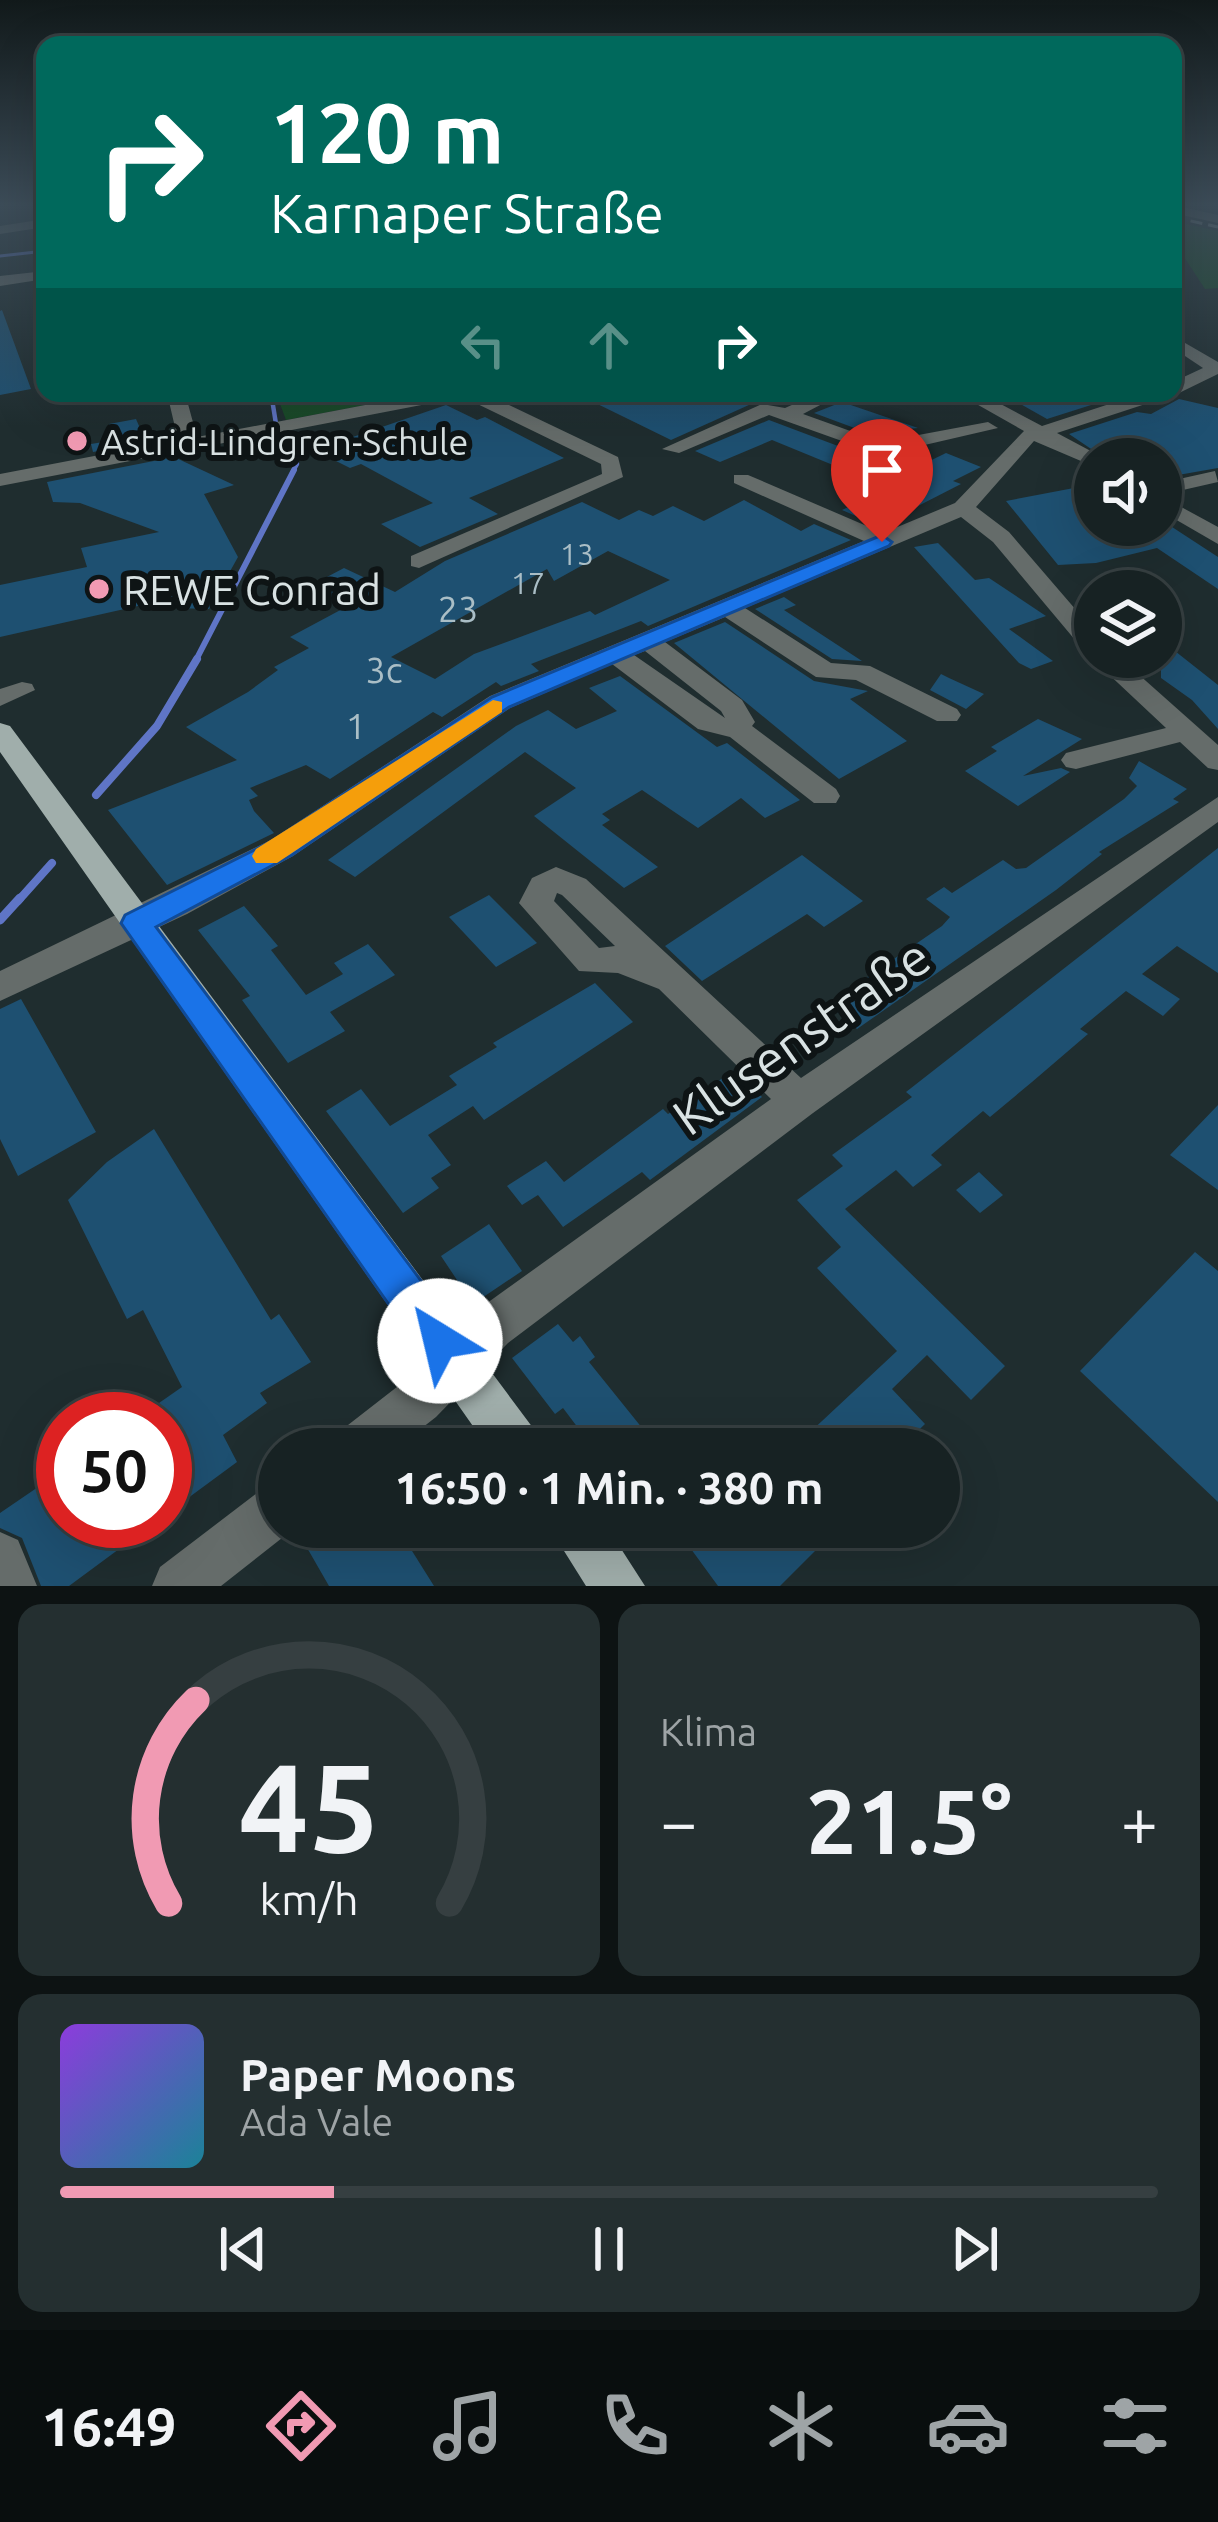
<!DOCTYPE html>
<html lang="de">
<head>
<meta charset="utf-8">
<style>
	body { margin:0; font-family:Ubuntu,sans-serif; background:#242f30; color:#f1f3f6; height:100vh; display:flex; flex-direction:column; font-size:45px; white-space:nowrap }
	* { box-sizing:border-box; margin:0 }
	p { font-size:39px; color:#9ea4a6 }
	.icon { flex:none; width:66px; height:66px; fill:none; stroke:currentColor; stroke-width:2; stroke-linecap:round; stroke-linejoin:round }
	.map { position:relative; height:1586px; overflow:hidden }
	.side { display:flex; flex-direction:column; gap:18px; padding:18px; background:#0d1313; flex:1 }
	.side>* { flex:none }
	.top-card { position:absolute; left:36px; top:36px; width:1146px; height:366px; border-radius:24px; box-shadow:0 12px 48px #0002,0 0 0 3px #363f41; background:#00695c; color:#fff; overflow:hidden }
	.controls { position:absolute; left:1074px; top:438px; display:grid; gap:24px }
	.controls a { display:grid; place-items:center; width:108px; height:108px; border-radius:50%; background:#172223; box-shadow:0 12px 48px #0002,0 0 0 3px #363f41; font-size:60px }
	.speed { position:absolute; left:36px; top:1392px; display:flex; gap:24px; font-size:60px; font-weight:700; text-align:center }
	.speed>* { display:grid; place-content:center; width:156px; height:156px; border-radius:50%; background:#172223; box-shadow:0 12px 48px #0002,0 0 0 3px #363f41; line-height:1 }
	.speed .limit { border:18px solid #d22; background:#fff; color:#111 }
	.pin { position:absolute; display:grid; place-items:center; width:102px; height:102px; color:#fff; margin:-123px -51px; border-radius:50% 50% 50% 0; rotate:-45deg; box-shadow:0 0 12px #0007 }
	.pin .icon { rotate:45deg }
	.me { position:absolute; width:132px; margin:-66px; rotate:324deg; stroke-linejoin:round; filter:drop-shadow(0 0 9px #0008) }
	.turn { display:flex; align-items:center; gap:42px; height:252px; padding:0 36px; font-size:54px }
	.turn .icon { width:156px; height:156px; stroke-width:2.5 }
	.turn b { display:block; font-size:84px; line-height:102px }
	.lanes { display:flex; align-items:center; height:114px; padding:0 36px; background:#0003; justify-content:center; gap:60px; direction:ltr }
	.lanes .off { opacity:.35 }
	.big { font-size:90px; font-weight:700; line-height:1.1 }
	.side .card { flex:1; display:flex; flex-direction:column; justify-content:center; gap:18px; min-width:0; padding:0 42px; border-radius:24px; background:#242f30 }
	.side .dial { align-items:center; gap:0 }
	.dial svg { height:312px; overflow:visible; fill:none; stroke:#363f41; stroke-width:7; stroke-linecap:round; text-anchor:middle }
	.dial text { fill:#f1f3f6; stroke:none }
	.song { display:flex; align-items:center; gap:36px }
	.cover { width:144px; height:144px; border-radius:18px; background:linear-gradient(135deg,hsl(270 70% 55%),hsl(190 70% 35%)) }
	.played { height:12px; border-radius:6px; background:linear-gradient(90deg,#f19ab3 25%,#363f41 25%) }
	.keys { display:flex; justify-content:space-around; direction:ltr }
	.heat { display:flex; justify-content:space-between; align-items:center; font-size:66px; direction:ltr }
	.side .tiles { flex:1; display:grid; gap:18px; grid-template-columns:1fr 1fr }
	.card:last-child { grid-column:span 2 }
	.trip { position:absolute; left:258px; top:1428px; width:702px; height:120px; border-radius:60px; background:#172223; box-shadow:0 12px 48px #0002,0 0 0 3px #363f41; font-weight:700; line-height:120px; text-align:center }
	.tabs { display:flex; height:192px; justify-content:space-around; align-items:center; background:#090e0e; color:#9ea4a6 }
	.tabs .icon { width:84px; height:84px }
	.tabs .selected { color:#f19ab3 }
	.tabs b { font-size:54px; color:#f1f3f6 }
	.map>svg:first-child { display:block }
	.green { fill:#184a27 }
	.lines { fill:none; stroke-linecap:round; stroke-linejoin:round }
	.stream-far4 { stroke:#5f75c6; stroke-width:3 }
	.stream-far3 { stroke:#5f75c6; stroke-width:4.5 }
	.stream-far2 { stroke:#5f75c6; stroke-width:6 }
	.stream-far1 { stroke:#5f75c6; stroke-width:8 }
	.stream { stroke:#5f75c6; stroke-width:9 }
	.building { fill:#1e5071; fill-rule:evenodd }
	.minor { fill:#656c6a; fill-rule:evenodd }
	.major { fill:#a0aeab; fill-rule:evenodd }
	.rail { stroke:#a8b2b3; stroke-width:3; stroke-dasharray:12 6; stroke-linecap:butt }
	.route { fill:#1a73e8; stroke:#114b97; stroke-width:3 }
	.slow { fill:#f59e0b }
	.poi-dot { fill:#f19ab3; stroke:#0e1415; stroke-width:4.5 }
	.labels { text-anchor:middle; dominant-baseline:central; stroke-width:12; stroke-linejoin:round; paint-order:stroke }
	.far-number-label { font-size:30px; fill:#aabec6 }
	.far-poi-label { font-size:36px; fill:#d9e2e3; stroke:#0e1415; text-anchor:start }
	.number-label { font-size:36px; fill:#aabec6 }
	.poi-label { font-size:42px; fill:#d9e2e3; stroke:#0e1415; text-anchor:start }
	.near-street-label { font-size:51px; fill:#d9e2e3; stroke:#0e1415 }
</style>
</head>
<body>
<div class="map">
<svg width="1218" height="1586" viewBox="0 0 1218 1586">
	<rect width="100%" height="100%" fill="#1f2d2f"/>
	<path class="green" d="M1173,221L1218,231V288L1205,289L1173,240Z
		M276,393H429L286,420Z"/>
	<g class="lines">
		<path class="stream-far4" d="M0,256L45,251"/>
		<path class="stream-far3" d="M271,393L277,430L297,464L292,473"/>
		<path class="stream-far2" d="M195,662L294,470"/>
		<path class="stream-far1" d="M96,795L157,726L197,659
			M18,901L52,863"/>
		<path class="stream" d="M0,920L20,898"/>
	</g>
	<path class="building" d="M2,310L31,389L0,395V311Z
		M575,393H720L736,405L751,393L806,394L784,403L760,400L671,440Z
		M1051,393H1098L1110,399L1047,419L1015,401Z
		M1179,399L1218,408V468L1161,478V449L1106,459L1069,434L1137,412L1151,414Z
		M842,402L918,428L868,433L814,413Z
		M446,405L477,420L485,417L564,458L469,498L498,514L420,547L381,524L433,503L361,464L350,468L336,461L347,439Z
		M136,419L146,442L93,452L91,444L115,440L109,424Z
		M769,420L907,472L946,453L981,467L953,481L961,484L879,526L842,510L889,488L772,440L720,462L695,451Z
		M174,457L234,485L204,494L238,557L209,609L173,608L169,599L0,637V585L87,567L81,548L159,532L80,503L53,502L47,482Z
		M1095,484V525H1169L1218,557V589L1157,548L1096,563L1058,565L1006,501Z
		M744,500L801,531L814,524L851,540L648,626L641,621L531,664L539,671L501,686L496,682L442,717L433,712L330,779L306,765L250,788L258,796L249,800L254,811L274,833L167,885L108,810L237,760L186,727L248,692L278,670L274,667L309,648L290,637L346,607L306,588L344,568L395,592L445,561L582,502L619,520L639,510L653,516L673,506L704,521ZM608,551L670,580L595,615L590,611L474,654L435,679L391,657L547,569L554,581Z
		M938,543L975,580L989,578L1046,616L1009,629L1053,661L1031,669L1019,663L914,547Z
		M784,597L796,605L784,610L862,661L832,659L755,609Z
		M725,622L814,681L868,691L850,699L907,741L839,779L674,643Z
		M1161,640L1218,685V729L1192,700L1161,678Z
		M941,674L949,678L984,694L966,709L930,690Z
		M620,676L717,747L727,743L800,800L765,818L741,798L698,828L642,790L602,814L610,820L602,825L658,867L624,888L534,816L576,788L525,752L355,877L328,860L516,726L548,710L576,729L617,711L589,688Z
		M1038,719L1082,739L1023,776L1061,768L1070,772L1018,806L965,771L997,751L991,747Z
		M1139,761L1187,789L1173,799L1179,802L1099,852L1102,854L1056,890L857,1029L828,1004L942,926L950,917L926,899L944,887L952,893L1003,860L1016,869L1026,868L1124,799L1137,786L1129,778Z
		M1218,848V973L1177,946L1142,974L1180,999L1163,1016L1126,991L1080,1029L1088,1034L1032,1082L990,1117L983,1111L931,1155L942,1165L913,1187L896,1170L845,1209L1005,1366L971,1400L927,1355L892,1389L925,1424L899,1449H792L897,1351L817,1268L841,1247L797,1200L843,1166L832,1155L912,1097L906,1092Z
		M802,855L863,901L824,927L807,914L702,981L665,946Z
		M489,895L537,943L496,967L449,917Z
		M244,906L278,946L271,950L306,995L343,974L334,963L368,944L395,975L330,1012L345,1031L288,1063L242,1000L250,996L198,930Z
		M595,983L633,1022L484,1120L473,1106L428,1135L451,1165L431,1178L439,1188L403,1213L326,1111L361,1089L390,1126L457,1085L449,1076L497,1047L493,1043Z
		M21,999L96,1132L18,1176L0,1139V1009Z
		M735,1070L762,1097L650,1180L642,1172L563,1227L538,1195L522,1205L507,1186L546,1161L564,1182L663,1109L668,1114Z
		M1218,1105V1190L1170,1155Z
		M154,1129L271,1320L279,1314L311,1362L260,1393L267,1403L223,1435L237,1462L165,1515V1419H136L182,1387L143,1310L127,1319L68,1200L107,1162Z
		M979,1172L1003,1195L980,1213L956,1190Z
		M489,1224L522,1271L473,1304L441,1256Z
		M1195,1252L1218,1271V1502L1080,1371Z
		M558,1324L573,1342L580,1336L595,1357L589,1362L659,1449H594L563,1408L555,1414L512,1358Z
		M63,1470V1521H157L69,1586H41L22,1538L0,1528V1513Z
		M329,1527H397L434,1586H329L306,1546Z
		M675,1527H839L780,1586H718Z"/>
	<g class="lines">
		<path class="minor" d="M1173,205L1218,215V223L1173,213Z
			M45,219V227L0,234V226Z
			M45,271V279L0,286V276Z
			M1173,336L1218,362V374L1179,393L1057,433L1102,457L1095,459V467L1034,441L976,507L1009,532L1095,632V657H1119L1218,745V770L1208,768L1180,742L1076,769L1066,767L1061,760L1066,753L1166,728L1086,653L993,542L961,517L745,608L831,663L870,666L957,709L961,715L957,721H937L856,680L816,677L725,617L665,642L742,700L755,722L752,726L836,789L840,796L836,803H814L730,737L698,729L612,664L510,708L293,856L187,914L0,1001V971L271,840L490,696L864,541L734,483V475H748L883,533L955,503L1024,431L957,393H980L1042,426L1143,393H1173V382L1203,368L1173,348ZM645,651L721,711L725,718L634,655Z
			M167,393H185L197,437L428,393H484L618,457L623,477L419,568L411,566V556L602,474L601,464L463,397L0,486V474L178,440Z
			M724,393H746L747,395L738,401Z
			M819,393H843L803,414L881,442L988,422L998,428L903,450L908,455L898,461L769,415L679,453L662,449L762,404L785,408Z
			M1215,471L1218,482L1161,495V483Z
			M1161,496L1218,527V544L1161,511Z
			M22,682L32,684L35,690L0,706V689Z
			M1218,797V822L813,1113L508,1343L436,1417L395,1449H331L339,1432L402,1383L476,1311L771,1099L659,989L618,973L579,971L519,903L532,878L556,867L586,879L801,1078ZM557,893L562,895L615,946L599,948L554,901Z
			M279,1483V1527H296L221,1586H152L160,1567L261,1490Z
			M0,1532L18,1540L37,1586H0Z"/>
		<path class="major" d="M0,723L10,726L536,1432L544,1449H489L0,752Z
			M549,1527H607L645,1586H586Z"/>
		<path class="rail" d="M1173,217L1218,227"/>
	</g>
	<linearGradient id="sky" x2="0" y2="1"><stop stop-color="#11191a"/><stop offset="0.48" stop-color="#3c4c58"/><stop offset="1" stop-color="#3c4c58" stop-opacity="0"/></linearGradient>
	<rect width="1218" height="427" fill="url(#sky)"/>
	<path class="route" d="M882,535L892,542L889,546L509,707L292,855L156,927L455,1326L461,1341L455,1356L440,1362L425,1356L121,923L125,915L272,841L492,697Z"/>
	<path class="slow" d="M493,700L502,702V712L277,863H256L252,856L256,849Z"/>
	<g class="poi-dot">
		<circle cx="77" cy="441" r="12"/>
		<circle cx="99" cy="589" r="12"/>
	</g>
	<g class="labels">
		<g class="far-number-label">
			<text x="577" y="554">13</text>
			<text x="528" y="583">17</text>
		</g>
		<g class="far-poi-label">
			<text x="101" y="441">Astrid-Lindgren-Schule</text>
		</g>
		<g class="number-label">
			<text x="458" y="608">23</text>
			<text x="384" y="669">3c</text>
			<text x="356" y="725">1</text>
		</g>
		<g class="poi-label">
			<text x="123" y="589">REWE Conrad</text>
		</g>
		<g class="near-street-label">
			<text transform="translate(801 1036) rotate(-35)">Klusenstraße</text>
		</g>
	</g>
</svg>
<div class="controls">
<a><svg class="icon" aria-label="sound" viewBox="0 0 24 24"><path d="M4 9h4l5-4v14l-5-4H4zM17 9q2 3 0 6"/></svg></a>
<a><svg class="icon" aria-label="layers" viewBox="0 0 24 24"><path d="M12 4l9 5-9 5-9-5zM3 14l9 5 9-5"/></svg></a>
</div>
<div class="speed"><div class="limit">50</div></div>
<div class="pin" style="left:882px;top:542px;background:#d93025"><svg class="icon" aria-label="arrive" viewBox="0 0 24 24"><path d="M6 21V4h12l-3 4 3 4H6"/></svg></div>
<svg class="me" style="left:440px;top:1341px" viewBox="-20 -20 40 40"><circle r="19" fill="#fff"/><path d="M0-13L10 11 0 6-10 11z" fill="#1a73e8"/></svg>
<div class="trip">16:50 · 1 Min. · 380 m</div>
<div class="top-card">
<div class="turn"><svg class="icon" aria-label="right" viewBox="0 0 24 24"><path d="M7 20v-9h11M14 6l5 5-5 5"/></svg><div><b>120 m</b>Karnaper Straße</div></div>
<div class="lanes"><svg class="icon off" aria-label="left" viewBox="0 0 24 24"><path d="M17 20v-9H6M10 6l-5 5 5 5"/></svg><svg class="icon off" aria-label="ahead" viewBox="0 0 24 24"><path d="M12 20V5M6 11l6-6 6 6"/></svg><svg class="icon" aria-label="right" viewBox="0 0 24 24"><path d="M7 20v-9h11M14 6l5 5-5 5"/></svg></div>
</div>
</div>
<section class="side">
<div class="tiles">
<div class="card dial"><svg viewBox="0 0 100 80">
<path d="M14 69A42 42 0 1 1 86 69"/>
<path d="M14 69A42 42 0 0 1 21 17" stroke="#f19ab3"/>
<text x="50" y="56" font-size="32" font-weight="700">45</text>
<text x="50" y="72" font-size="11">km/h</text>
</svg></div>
<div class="card"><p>Klima</p>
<div class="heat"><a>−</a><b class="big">21.5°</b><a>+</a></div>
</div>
<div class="card">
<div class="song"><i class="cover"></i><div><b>Paper Moons</b><p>Ada Vale</p></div></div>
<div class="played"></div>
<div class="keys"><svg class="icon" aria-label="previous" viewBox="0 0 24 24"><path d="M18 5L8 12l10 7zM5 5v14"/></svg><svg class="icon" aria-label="pause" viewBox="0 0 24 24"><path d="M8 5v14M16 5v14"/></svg><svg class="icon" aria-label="next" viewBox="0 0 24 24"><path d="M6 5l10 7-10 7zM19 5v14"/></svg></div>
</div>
</div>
</section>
<nav class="tabs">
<b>16:49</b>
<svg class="icon selected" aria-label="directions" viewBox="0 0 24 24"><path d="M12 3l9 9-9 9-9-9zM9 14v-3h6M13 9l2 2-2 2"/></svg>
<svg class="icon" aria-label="music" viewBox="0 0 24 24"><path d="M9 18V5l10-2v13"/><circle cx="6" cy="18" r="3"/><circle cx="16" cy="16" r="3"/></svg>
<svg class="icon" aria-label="phone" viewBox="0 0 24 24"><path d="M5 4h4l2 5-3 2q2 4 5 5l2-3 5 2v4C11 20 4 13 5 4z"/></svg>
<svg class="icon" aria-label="climate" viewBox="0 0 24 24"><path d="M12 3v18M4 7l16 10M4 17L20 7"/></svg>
<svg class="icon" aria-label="car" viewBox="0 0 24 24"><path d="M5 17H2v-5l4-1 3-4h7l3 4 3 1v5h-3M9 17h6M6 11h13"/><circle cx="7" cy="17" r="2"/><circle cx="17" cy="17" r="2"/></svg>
<svg class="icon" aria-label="filters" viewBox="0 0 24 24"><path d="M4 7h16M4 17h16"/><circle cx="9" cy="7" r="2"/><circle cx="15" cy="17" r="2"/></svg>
</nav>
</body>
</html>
